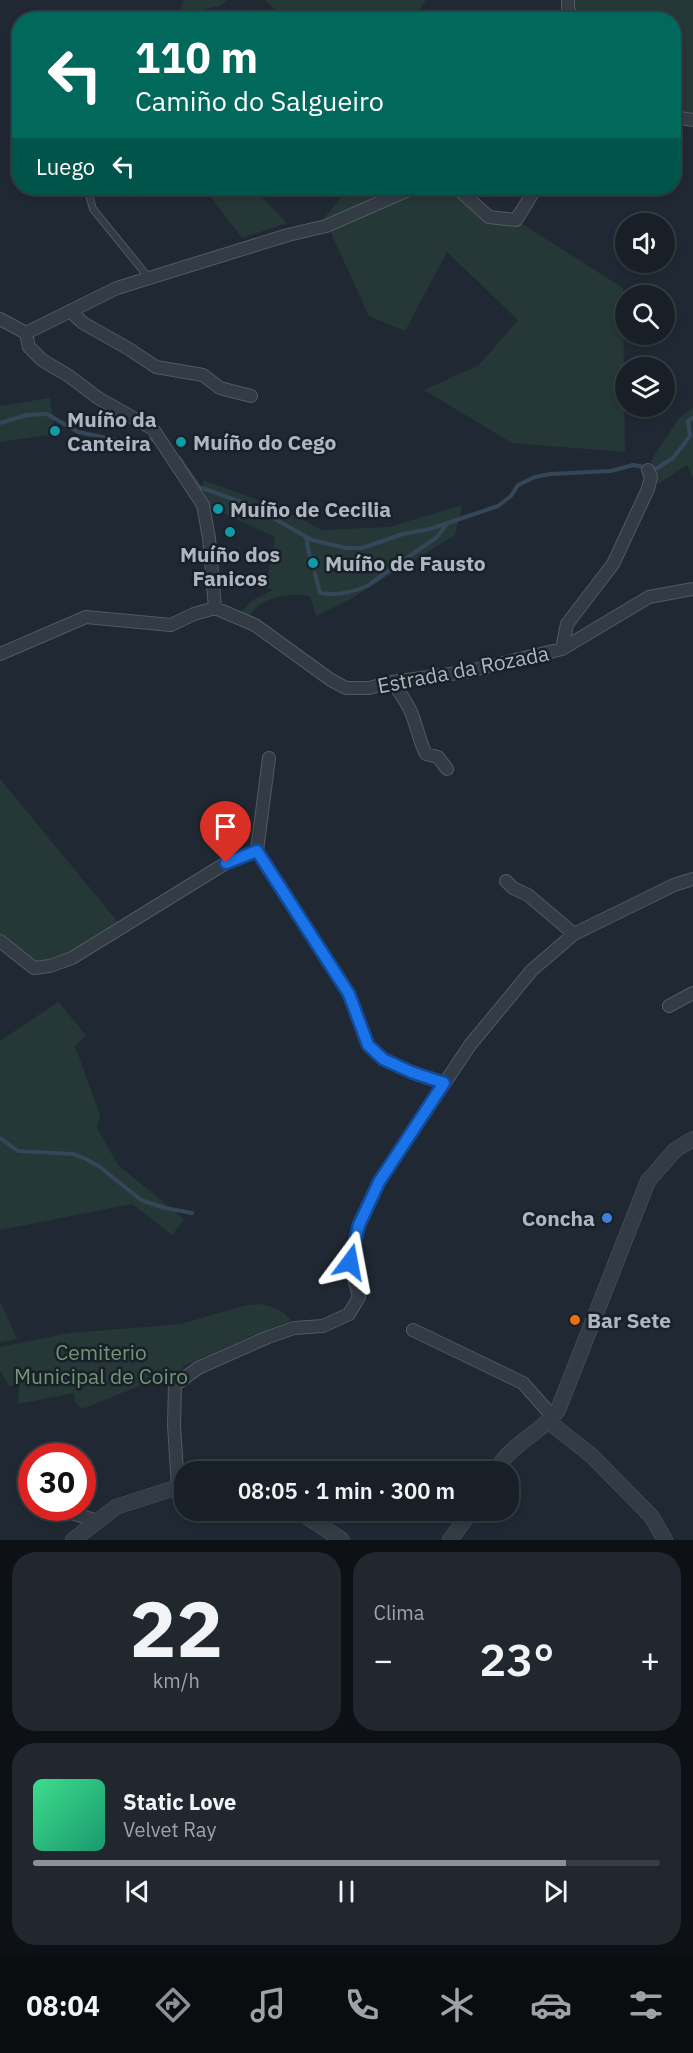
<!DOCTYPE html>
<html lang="es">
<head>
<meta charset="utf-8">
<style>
	body { margin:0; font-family:"IBM Plex Sans",sans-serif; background:#21272e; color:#f1f3f6; height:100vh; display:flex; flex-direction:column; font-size:22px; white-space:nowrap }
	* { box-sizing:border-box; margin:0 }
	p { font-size:20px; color:#9fa2a7 }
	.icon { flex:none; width:33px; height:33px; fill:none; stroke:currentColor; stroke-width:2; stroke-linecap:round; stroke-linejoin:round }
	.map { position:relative; height:1540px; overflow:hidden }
	.drawer { display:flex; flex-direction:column; gap:12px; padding:12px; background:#0d1115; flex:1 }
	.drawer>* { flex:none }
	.hud { position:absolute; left:12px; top:12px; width:669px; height:183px; border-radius:24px; box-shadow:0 3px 9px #0003,0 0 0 2px #363d43; background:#00695c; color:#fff; overflow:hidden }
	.tools { position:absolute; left:615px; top:213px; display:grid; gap:12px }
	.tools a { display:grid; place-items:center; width:60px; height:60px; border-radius:50%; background:#181f26; box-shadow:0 3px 9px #0003,0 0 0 2px #363d43; font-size:30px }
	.speed { position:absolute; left:18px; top:1443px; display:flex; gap:12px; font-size:30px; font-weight:700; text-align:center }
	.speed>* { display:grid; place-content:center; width:78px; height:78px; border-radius:50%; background:#181f26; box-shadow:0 3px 9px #0003,0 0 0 2px #363d43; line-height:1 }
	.speed .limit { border:9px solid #d22; background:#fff; color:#111 }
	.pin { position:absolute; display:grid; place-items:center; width:51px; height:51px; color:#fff; margin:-62px -26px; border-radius:50% 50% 50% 0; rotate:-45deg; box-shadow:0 0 6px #0007 }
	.pin .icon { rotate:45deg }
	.me { position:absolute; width:66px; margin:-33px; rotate:13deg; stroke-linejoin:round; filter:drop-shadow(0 0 4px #0008) }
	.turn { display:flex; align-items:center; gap:21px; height:126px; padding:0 24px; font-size:27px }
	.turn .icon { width:78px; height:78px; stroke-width:2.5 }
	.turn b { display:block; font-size:42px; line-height:51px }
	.then { display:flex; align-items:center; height:57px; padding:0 24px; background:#0003; gap:12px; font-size:22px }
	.big { font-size:45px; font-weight:600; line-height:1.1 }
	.drawer .widget { flex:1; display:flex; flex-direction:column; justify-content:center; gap:9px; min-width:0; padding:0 21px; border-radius:24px; background:#21272e }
	.drawer .dial { align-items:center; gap:0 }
	.dial b { font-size:78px; line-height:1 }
	.song { display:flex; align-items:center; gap:18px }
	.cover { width:72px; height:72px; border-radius:9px; background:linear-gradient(135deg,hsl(150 70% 55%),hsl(160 70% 35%)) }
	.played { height:6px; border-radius:3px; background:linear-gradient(90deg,#8c9099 85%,#363d43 85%) }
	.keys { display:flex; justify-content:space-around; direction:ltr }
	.heat { display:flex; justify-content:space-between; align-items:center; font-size:33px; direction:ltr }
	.drawer .tiles { flex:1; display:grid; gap:12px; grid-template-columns:1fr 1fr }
	.widget:last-child { grid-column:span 2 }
	.trip { position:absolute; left:174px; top:1461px; width:345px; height:60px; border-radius:24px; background:#181f26; box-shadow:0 3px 9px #0003,0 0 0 2px #363d43; font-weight:600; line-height:60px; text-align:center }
	.menu { display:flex; height:96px; justify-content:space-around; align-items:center; background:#0a0c0f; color:#9fa2a7 }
	.menu .icon { width:42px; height:42px }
	.menu .current { color:#8c9099 }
	.menu b { font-size:27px; color:#f1f3f6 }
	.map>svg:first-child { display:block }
	.green { fill:#253736 }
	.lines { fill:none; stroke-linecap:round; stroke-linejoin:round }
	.stream { stroke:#354659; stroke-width:4 }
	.service-casing { stroke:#515962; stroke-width:8 }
	.minor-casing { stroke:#515962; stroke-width:14 }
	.tertiary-casing { stroke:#515962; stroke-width:16 }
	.service { stroke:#333b44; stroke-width:6 }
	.minor { stroke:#333b44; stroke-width:12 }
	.tertiary { stroke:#333b44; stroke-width:15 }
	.route-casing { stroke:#114b97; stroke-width:15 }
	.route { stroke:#1a73e8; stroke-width:10 }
	.culture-dot { fill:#0f9aa8; stroke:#192028; stroke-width:2 }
	.shop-dot { fill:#3f7fe0; stroke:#192028; stroke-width:2 }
	.food-dot { fill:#e8710a; stroke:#192028; stroke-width:2 }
	.labels { text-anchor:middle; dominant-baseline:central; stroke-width:5; stroke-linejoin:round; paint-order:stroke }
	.poi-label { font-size:21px; font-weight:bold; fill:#adb6c1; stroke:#192028; text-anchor:start }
	.street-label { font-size:21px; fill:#adb6c1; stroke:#192028 }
	.park-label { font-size:21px; fill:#709576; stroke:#192028 }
</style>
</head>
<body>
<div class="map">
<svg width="693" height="1540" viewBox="0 0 693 1540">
	<rect width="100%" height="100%" fill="#202933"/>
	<path class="green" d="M184,0H228L220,6L177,16Z
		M265,0H426L413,19L286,20Z
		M568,0H693V120L674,117V20L573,19Z
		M204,188H253L287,223L242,238Z
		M349,188H388L392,197L413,188H457L489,217L516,220L623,288L625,452L512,443L424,390L479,365L518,320L447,252L405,331L369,316L324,218Z
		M50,398L55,434L0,442V406Z
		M693,408V478L687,465L658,484L651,460L680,417Z
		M203,480L277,507L323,530L389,527L462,505L455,535L349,600L316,616L310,596C293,593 273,595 258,606C253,609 250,617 246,621L237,618L251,601L273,590L265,588L275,537L204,504Z
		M0,779L122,927L72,958L34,968L0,941Z
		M58,1002L86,1035L75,1046L100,1115L97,1128L118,1165L184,1219L172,1235L132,1204L0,1230V1041Z
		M0,1301L17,1339L0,1342Z
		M259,1304C271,1306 285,1310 291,1321L268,1329L183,1366V1369L174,1373L159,1384H144L82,1409L75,1402L74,1393L18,1404L19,1385L9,1386L0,1370V1347L70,1333L181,1324L247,1305Z"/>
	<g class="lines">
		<path class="stream" d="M0,423L27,415L47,414L78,432L122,441L153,440
			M179,458L199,487L250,505L312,540L346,548H362L403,534L430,529L498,506L511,496L518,485L535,477L550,474L611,471L633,465L656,469L673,458L690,436L688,421L693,418
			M306,537L310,558
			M315,573L320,593C337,596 351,593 367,586L437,537L447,524
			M0,1138L18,1151L73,1154L86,1159L100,1167L141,1200L165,1208L192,1213"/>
		<defs>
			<path id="service" d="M87,188L93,209L149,278"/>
			<path id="minor" d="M568,0V8L573,20
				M674,117L693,120
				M457,188L489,217L516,220L536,188
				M70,311L83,323L129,349L156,367L203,375L220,388L251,396
				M0,319L26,333
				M26,333L117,288L288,235L326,226L413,188
				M26,333L29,347L42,360L69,376L98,398L153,429L203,505L209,538L215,608
				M562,649L567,624L613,564L648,489L651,477L648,470
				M0,654L86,617L171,625L194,614L215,608L255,625L331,680L346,688H369L392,682L465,672L562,649L649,597L693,589
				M392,682C399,691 406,701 411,712C417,726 419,741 426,754L438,757L447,769
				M257,851L349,994L368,1045L383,1059L411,1072L444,1083
				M257,851L269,758
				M506,881L513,888L528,895L574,934
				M0,941L34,968L50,966L72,958L226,863L257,851
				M669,1006L693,993
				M413,1330L523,1383L553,1417
				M178,1487L174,1425L175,1385L198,1368L268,1337L294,1328L323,1326L349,1314L359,1297L350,1262L359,1225L379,1182L470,1045L532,970L574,934L674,885L693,879
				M54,1508L98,1521"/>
			<path id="tertiary" d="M549,1422L592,1456L651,1516L665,1540
				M495,1472C511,1443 539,1435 558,1410L648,1181L675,1150L693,1139
				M297,1510L342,1540
				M73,1540L116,1507L184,1485
				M450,1540L472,1510"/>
		</defs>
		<use href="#service" class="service-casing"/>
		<use href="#minor" class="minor-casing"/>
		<use href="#tertiary" class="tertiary-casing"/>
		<use href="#service" class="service"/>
		<use href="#minor" class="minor"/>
		<use href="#tertiary" class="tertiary"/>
	</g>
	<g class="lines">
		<defs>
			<path id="route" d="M226,863L257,851L349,994L368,1045L383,1059L411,1072L444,1083L379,1182L359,1225L350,1262"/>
		</defs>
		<use href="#route" class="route-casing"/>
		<use href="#route" class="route"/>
	</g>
	<g class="culture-dot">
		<circle cx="55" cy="431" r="6"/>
		<circle cx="181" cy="442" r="6"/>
		<circle cx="218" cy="509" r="6"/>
		<circle cx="230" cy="532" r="6"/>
		<circle cx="313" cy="563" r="6"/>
	</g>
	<circle class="shop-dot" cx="607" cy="1218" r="6"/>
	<circle class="food-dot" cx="575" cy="1320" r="6"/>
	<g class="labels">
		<g class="poi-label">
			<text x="67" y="419">Muíño da<tspan x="67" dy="24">Canteira</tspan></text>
			<text x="193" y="442">Muíño do Cego</text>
			<text x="230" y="509">Muíño de Cecilia</text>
			<text x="230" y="554" text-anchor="middle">Muíño dos<tspan x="230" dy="24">Fanicos</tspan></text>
			<text x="325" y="563">Muíño de Fausto</text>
			<text x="595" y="1218" text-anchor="end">Concha</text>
			<text x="587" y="1320">Bar Sete</text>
		</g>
		<g class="street-label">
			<text transform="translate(463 669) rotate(-11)">Estrada da Rozada</text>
		</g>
		<g class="park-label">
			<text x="101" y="1352">Cemiterio<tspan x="101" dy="24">Municipal de Coiro</tspan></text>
		</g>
	</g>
</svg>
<div class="tools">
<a><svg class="icon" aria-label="sound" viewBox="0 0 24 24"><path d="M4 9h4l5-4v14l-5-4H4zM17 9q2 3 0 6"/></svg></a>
<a><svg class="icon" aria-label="search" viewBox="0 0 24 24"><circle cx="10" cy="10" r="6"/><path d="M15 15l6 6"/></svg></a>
<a><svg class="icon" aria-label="layers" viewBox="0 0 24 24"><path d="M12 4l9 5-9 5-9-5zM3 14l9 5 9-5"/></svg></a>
</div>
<div class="speed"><div class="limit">30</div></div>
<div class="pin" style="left:226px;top:863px;background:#d93025"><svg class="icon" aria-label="arrive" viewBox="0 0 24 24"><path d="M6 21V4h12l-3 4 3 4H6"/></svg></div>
<svg class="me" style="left:350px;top:1262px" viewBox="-20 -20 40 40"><path d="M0-17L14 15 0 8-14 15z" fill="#1a73e8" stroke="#fff" stroke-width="4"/></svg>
<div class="trip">08:05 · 1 min · 300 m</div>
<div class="hud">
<div class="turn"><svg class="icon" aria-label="left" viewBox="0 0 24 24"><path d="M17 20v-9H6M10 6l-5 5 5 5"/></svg><div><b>110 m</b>Camiño do Salgueiro</div></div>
<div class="then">Luego<svg class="icon" aria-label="left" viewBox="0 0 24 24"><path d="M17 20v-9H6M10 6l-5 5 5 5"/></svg></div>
</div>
</div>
<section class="drawer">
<div class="tiles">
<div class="widget dial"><b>22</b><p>km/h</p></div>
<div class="widget"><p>Clima</p>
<div class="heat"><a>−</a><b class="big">23°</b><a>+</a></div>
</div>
<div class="widget">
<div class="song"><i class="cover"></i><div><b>Static Love</b><p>Velvet Ray</p></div></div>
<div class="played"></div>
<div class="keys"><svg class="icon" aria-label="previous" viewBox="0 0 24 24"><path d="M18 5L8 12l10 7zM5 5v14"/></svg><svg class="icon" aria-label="pause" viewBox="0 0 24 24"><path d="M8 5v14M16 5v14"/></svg><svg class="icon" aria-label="next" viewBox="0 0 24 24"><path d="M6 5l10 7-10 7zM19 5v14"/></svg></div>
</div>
</div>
</section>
<nav class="menu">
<b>08:04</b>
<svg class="icon current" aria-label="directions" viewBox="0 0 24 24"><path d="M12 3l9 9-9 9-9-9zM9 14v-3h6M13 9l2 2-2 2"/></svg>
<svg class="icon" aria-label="music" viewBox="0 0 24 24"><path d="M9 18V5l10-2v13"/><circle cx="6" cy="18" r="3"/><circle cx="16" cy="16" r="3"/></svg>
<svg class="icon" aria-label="phone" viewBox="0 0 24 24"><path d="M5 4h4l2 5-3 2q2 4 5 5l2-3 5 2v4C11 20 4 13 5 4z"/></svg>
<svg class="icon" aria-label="climate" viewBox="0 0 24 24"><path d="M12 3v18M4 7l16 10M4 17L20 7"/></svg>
<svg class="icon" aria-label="car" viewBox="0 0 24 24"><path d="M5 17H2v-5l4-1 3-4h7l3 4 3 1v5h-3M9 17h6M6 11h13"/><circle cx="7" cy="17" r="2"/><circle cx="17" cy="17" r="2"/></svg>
<svg class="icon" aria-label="filters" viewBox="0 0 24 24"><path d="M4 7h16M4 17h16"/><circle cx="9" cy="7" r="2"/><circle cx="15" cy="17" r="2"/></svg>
</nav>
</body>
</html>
